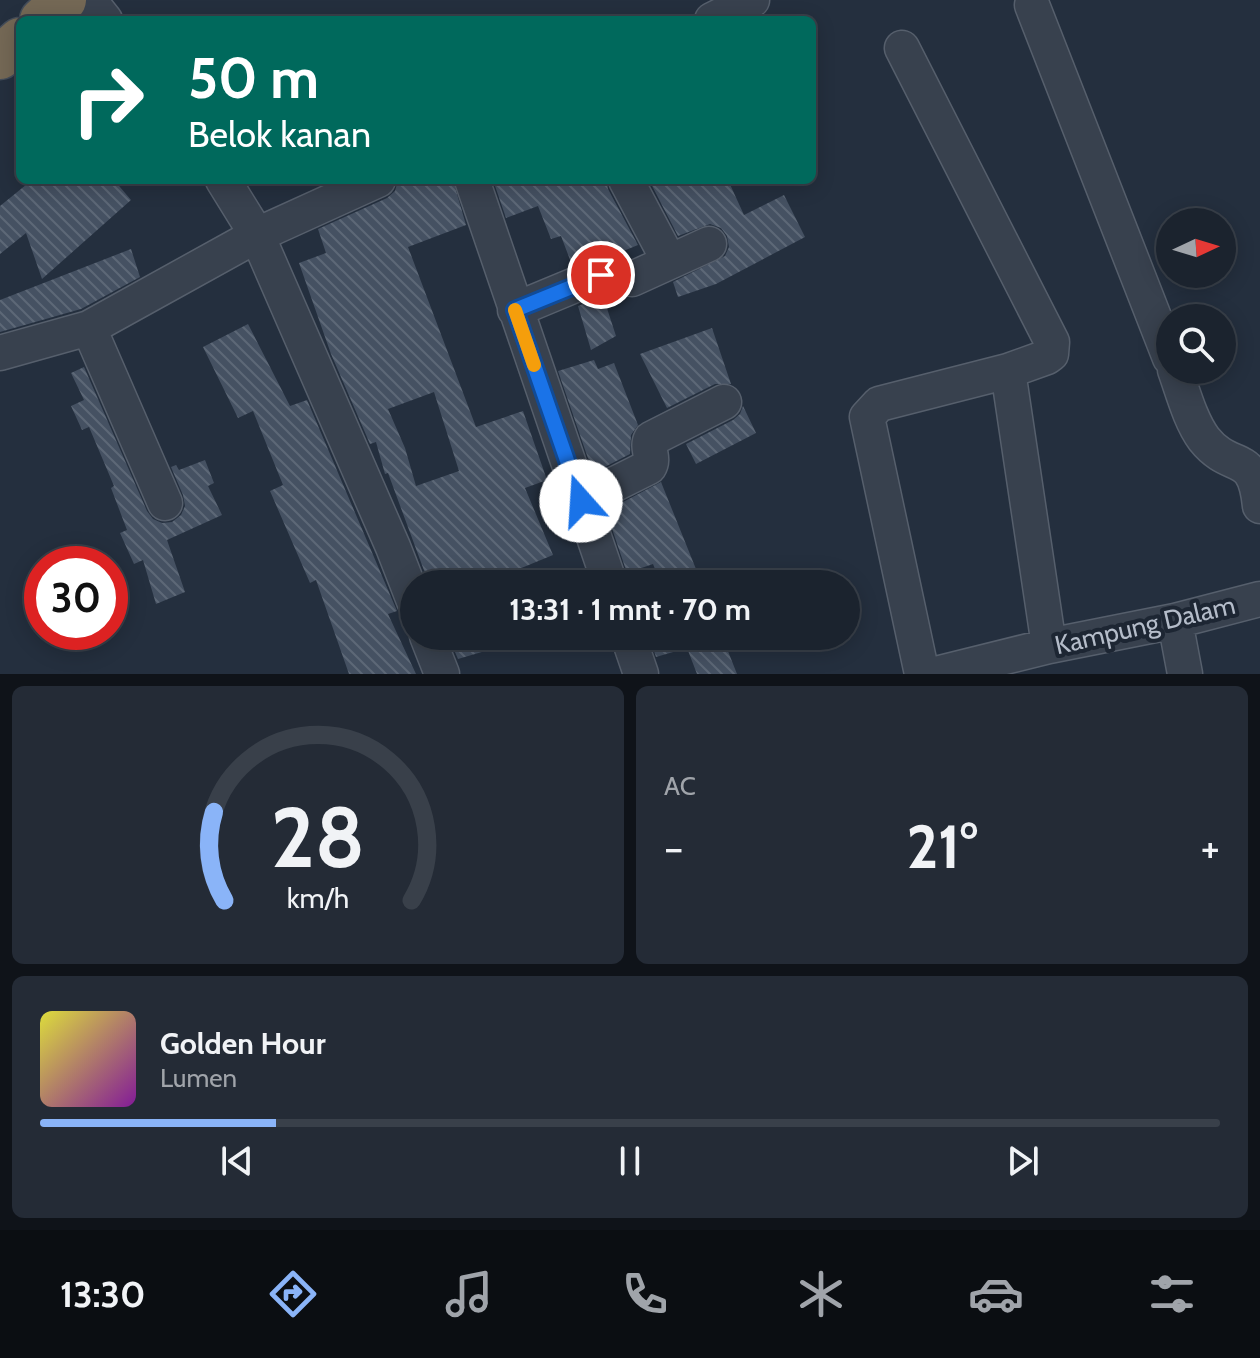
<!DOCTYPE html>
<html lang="id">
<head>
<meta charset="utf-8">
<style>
	body { margin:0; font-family:Cabin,sans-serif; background:#242b36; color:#f1f3f6; height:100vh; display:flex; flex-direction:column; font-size:30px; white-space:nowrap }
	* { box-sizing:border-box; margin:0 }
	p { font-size:26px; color:#a0a4aa }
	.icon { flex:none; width:44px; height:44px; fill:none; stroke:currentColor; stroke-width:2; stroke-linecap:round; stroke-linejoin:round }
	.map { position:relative; height:674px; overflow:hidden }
	.details { display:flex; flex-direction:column; gap:12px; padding:12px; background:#0f1319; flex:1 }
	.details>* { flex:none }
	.hud { position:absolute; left:16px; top:16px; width:800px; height:168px; border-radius:12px; box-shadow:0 4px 20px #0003,0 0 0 2px #39404a; background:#00695c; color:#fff; overflow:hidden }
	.needle { width:52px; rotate:86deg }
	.controls { position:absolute; left:1156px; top:208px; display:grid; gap:16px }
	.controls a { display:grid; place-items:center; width:80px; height:80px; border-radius:50%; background:#1b232e; box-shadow:0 4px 20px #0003,0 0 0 2px #39404a; font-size:40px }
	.speed { position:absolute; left:24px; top:546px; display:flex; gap:16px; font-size:40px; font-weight:700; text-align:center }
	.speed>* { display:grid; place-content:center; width:104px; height:104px; border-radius:50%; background:#1b232e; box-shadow:0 4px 20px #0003,0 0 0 2px #39404a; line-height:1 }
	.speed .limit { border:12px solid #d22; background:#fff; color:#111 }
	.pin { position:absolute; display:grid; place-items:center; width:68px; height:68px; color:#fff; margin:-34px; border:4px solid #fff; border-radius:50%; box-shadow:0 2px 8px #0007 }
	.me { position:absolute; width:88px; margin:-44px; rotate:341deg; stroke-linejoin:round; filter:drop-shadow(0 0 6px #0008) }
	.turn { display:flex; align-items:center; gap:28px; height:168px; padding:0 40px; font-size:36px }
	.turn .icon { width:104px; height:104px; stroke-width:2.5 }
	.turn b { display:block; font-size:56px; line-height:68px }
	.big { font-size:60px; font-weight:700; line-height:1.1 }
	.details .widget { flex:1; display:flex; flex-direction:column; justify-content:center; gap:12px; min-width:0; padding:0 28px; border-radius:12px; background:#242b36 }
	.details .dial { align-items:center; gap:0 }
	.dial svg { height:208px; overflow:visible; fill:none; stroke:#39404a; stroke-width:7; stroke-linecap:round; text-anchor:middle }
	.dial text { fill:#f1f3f6; stroke:none }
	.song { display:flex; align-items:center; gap:24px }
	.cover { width:96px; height:96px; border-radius:12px; background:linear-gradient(135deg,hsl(60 70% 55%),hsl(290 70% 35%)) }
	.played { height:8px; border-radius:4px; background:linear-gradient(90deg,#8ab4f8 20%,#39404a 20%) }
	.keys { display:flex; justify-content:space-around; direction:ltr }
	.heat { display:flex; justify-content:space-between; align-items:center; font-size:44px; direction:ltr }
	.details .tiles { flex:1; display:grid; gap:12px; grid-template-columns:1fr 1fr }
	.widget:last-child { grid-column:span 2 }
	.trip { position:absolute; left:400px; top:570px; width:460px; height:80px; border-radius:40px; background:#1b232e; box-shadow:0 4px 20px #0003,0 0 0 2px #39404a; font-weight:700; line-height:80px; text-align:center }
	.dock { display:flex; height:128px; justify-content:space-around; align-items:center; background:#0b0e12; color:#a0a4aa }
	.dock .icon { width:56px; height:56px }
	.dock .on { color:#8ab4f8 }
	.dock b { font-size:36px; color:#f1f3f6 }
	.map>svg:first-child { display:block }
	.building { fill:url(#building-back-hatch); fill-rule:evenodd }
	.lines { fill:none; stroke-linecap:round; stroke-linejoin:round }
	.minor-casing { stroke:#565f6c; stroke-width:37 }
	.highway-casing { stroke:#434c59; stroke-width:47 }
	.minor { stroke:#38414e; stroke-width:34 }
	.highway { stroke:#746855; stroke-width:44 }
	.route-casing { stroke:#114b97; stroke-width:20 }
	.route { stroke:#1a73e8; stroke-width:14 }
	.slow { stroke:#f59e0b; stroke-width:14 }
	.labels { text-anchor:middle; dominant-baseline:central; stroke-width:8; stroke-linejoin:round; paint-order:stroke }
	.street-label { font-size:26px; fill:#b4bcc9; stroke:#1d2633 }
</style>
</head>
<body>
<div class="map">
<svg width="1260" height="674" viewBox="0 0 1260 674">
	<defs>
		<pattern id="building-back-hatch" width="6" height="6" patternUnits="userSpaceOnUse" patternTransform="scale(2)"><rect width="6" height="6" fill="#455162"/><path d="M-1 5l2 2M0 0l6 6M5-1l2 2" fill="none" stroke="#5d6877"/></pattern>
	</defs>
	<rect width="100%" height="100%" fill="#242f3e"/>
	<path class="building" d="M32,180H114L131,200L42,279L26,233L0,254V206Z
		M398,180H453L466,225L408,247L476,427L523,411L547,480L525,488L553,555L502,576L506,584H429L388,473L385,474L376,442L370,444L331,354L299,263L326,253L318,229L387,198L395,191ZM434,392L459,471L416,486L405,448L388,409Z
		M493,180H606L608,189L638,245L611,256H592L572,265L561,236L551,239L538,206L506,218Z
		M649,180H728L744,215L784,195L805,237L716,284L678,297L673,282L725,256L729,247L727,236L721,228L710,224L678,236Z
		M131,249L140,277L81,309L0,332V300Z
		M603,296L616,336L591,350L578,306Z
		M248,324L290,406L307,400L397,611L388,614L416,674H349L316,580L310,583L270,491L283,485L253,411L238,418L203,347Z
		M712,328L731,384H715L667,408L640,354Z
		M594,360L598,369L614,363L638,425L631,435L630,454L593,473L558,371Z
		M84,367L147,511L153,519L162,523L172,522L181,515L185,506L183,495L171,467L176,465L179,470L205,460L214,483L208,486L222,515L167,540L185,592L156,604L143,560L134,564L120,533L127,530L111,488L114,486L89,427L82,430L71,406L84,400L71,373Z
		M743,406L756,433L696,464L686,444L733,420L740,414Z
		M661,482L702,584H661L653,564L627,573L606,511Z
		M448,636H515L516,642L458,659Z
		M649,636H722L737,674H697L687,648L656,657Z"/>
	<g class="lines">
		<defs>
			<path id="minor" d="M89,0L105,20
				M1032,5L1170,358
				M712,20L752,0
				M902,48L1052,342L1051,354L1047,357L1008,371
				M378,180L257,235L393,547L414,601
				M472,180L610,584
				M626,180L669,261
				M515,310L599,275L632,279L709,244
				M0,353L89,328
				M1175,370C1183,392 1190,420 1204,439C1232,474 1254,448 1260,506
				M581,501L649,467C655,458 646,448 651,439L724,402
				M165,503L89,328L257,235L223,180
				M1175,621L1185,674
				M427,636L442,674
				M628,636L641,674
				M922,674L867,417L879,404L1008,371L1049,646
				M936,674L1049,646L1175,621L1260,599"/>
			<path id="highway" d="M42,20L64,0
				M0,57L20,40"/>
		</defs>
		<use href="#minor" class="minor-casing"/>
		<use href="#highway" class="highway-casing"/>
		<use href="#minor" class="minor"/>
		<use href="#highway" class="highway"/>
	</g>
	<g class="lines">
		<defs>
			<path id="route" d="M581,501L515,310L601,275"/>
		</defs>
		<use href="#route" class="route-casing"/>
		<use href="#route" class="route"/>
		<path class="slow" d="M515,310L534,365"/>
	</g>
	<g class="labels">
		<g class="street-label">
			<text transform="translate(1145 625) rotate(-13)">Kampung Dalam</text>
		</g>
	</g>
</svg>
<div class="controls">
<a><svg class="needle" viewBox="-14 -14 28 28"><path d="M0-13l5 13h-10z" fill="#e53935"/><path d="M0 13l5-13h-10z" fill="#a0a4aa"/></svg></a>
<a><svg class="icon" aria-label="search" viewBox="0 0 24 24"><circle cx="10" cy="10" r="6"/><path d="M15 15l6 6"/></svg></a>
</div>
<div class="speed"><div class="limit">30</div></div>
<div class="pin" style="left:601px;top:275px;background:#d93025"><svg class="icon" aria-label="arrive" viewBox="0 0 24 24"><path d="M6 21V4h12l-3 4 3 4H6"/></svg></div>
<svg class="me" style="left:581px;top:501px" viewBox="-20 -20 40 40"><circle r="19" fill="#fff"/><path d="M0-13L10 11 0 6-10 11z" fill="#1a73e8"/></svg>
<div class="trip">13:31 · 1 mnt · 70 m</div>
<div class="hud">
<div class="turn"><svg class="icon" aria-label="right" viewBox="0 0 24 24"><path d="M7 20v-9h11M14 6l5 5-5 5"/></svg><div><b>50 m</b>Belok kanan</div></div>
</div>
</div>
<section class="details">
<div class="tiles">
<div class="widget dial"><svg viewBox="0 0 100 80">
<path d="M14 69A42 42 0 1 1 86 69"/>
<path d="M14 69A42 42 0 0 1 10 35" stroke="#8ab4f8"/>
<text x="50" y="56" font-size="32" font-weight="700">28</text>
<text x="50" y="72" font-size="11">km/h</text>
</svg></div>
<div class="widget"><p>AC</p>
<div class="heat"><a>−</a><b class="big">21°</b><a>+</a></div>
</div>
<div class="widget">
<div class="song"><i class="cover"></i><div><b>Golden Hour</b><p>Lumen</p></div></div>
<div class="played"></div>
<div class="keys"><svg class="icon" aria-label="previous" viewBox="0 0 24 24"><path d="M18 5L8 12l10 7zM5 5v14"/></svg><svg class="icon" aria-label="pause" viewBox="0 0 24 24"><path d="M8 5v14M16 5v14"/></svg><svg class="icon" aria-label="next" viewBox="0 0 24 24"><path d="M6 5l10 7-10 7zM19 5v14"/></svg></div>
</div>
</div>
</section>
<nav class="dock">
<b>13:30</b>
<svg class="icon on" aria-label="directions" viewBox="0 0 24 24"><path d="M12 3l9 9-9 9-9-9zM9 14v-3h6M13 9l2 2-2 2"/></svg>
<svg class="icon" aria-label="music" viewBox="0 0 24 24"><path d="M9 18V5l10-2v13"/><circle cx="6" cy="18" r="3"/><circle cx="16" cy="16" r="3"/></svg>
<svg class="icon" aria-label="phone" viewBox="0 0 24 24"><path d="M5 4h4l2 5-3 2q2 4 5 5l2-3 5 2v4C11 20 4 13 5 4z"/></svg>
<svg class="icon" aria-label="climate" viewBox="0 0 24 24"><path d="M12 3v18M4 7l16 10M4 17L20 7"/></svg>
<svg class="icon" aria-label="car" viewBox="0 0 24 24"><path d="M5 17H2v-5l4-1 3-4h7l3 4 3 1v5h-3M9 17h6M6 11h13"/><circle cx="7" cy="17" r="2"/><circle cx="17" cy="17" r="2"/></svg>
<svg class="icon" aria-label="filters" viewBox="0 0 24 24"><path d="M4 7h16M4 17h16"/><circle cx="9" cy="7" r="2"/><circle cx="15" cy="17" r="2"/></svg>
</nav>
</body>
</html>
